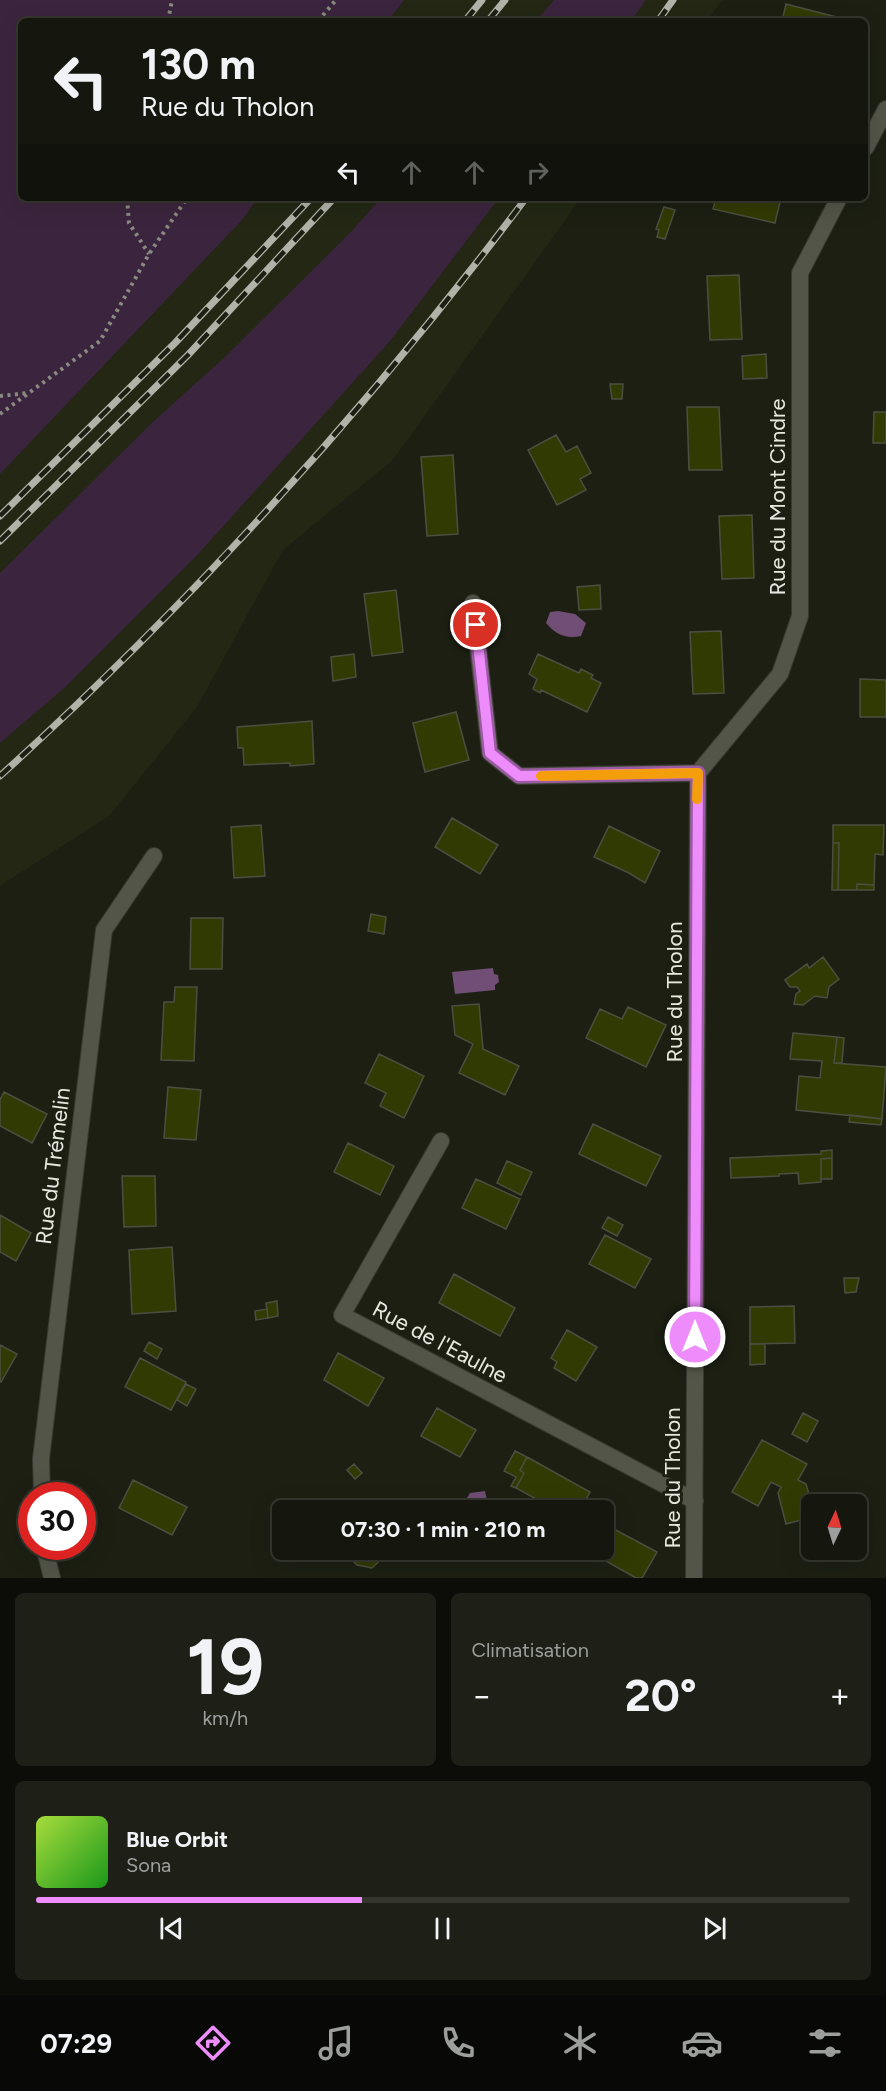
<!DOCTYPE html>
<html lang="fr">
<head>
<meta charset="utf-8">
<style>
	body { margin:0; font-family:Figtree,sans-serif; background:#1e2017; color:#f1f3f6; height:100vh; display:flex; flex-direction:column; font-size:22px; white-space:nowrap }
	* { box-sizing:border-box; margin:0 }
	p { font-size:20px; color:#9d9f9e }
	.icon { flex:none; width:33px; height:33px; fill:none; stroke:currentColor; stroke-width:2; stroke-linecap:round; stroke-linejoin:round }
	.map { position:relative; height:1578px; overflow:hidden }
	.drawer { display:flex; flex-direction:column; gap:15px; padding:15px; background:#0c0d08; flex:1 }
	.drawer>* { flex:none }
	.hud { position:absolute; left:18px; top:18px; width:850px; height:183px; border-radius:9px; box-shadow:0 6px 24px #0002,0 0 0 2px #34362e; background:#15170e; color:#f1f3f6; overflow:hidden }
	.needle { width:39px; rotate:4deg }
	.controls { position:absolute; left:801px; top:1494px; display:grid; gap:12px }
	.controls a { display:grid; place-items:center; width:66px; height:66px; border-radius:9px; background:#15170e; box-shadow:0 6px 24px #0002,0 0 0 2px #34362e; font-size:30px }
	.speed { position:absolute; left:18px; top:1482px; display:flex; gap:12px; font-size:30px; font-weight:700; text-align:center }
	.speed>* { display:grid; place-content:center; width:78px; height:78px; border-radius:50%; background:#15170e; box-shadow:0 6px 24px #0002,0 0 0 2px #34362e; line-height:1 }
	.speed .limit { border:9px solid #d22; background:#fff; color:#111 }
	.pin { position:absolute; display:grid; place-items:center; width:51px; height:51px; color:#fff; margin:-26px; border:3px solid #fff; border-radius:50%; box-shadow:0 2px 6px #0007 }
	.me { position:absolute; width:66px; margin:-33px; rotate:0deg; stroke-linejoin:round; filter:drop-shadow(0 0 4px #0008) }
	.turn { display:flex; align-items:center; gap:21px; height:126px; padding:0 24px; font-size:27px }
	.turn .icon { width:78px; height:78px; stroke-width:2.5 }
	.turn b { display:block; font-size:42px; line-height:51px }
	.lanes { display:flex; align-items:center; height:57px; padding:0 24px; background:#0003; justify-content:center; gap:30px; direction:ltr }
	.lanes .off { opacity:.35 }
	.big { font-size:45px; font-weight:700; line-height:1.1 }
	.drawer .widget { flex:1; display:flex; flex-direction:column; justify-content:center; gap:9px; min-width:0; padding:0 21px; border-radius:9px; background:#1e2017 }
	.drawer .dial { align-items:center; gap:0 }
	.dial b { font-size:78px; line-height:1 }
	.song { display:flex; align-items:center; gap:18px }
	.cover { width:72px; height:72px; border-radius:9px; background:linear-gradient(135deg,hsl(80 70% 55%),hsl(120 70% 35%)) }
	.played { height:6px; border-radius:3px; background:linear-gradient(90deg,#ed8cfa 40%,#34362e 40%) }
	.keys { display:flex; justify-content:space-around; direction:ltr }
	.heat { display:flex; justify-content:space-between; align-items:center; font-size:33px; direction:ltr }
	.drawer .tiles { flex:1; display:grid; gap:15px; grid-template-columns:1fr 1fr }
	.widget:last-child { grid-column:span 2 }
	.trip { position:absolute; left:272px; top:1500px; width:342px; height:60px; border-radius:9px; background:#15170e; box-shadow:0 6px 24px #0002,0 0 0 2px #34362e; font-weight:700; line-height:60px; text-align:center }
	.menu { display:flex; height:96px; justify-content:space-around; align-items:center; background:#080906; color:#9d9f9e }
	.menu .icon { width:42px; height:42px }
	.menu .active { color:#ed8cfa }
	.menu b { font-size:27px; color:#f1f3f6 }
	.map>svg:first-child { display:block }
	.built { fill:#232714 }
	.green { fill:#3b253e }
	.water { fill:#704e75 }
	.building { fill:#323a03; stroke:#4b4f41; stroke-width:1.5 }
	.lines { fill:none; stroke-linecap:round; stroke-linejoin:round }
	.minor-casing { stroke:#383a32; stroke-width:18 }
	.path { stroke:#898b80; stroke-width:4; stroke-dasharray:3 4.5; stroke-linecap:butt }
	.minor { stroke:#525547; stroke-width:16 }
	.rail-casing { stroke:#b1b3a9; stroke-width:7 }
	.rail { stroke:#1c1f12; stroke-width:4.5; stroke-dasharray:14; stroke-linecap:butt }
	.route-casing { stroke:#9a5ba2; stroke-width:15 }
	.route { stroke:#ed8cfa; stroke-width:10 }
	.slow { stroke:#f59e0b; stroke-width:10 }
	.labels { text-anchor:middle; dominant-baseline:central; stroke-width:6; stroke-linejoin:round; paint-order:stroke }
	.street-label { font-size:22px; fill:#e7e9e0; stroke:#1c1f12 }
</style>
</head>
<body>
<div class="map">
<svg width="886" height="1578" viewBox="0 0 886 1578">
	<rect width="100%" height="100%" fill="#1c1f12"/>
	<path class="built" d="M353,0H722L707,21H335Z
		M200,198H581L393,460L283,550L197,707L110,815L0,886V432Z"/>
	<path class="green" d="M0,0H404L388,21H21V198H258L243,219L0,474Z
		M554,0H646L631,21H536Z
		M381,198H499L390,341L199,553L63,689L0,743V573L153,422L227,355L350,233Z"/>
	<path class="water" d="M558,611L575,614L586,623L581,636C566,639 556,635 546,623L550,612Z
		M493,968L494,974L498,975L499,982L495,985V990L455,994L452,972Z
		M485,1491L489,1510H465L464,1503L470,1493Z"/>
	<path class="building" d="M786,4L852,21H782Z
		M716,198H781L775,223L713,209Z
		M664,207L675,210L665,239L657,237L659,230L656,229Z
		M739,275L742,339L710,340L707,276Z
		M766,354L767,378L743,379L742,356Z
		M610,384H623L622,399H612Z
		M687,407H719L722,470H689Z
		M874,412H886V443H873Z
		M556,435L566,452L577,446L591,473L580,479L586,490L557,505L528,450Z
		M453,455L458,534L427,536L421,457Z
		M752,515L754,578L722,579L719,516Z
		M600,585L601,609L579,610L577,587Z
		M396,590L403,652L372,656L364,594Z
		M721,631L724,693L693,694L690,632Z
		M354,654L356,677L333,681L331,657Z
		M538,654L579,673L581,669L593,675L591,678L601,683L587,712L541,690L540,693L533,689L537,679L529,674Z
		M860,679L886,680V717H860Z
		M456,712L469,760L425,772L413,723Z
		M312,721L314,764L290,766V763L244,765L243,748H238L237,727Z
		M452,818L498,845L480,874L435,847Z
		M261,825L265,876L234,878L231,827Z
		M833,825H884L883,855L875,854L874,885L857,884V890H838L839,843H833Z
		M609,826L660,851L645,883L629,873L594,857Z
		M833,843H839L838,890H832Z
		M857,884L874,885V890H857Z
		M371,914L386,917L384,934L368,931Z
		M191,918H223L222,969H190Z
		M823,957L839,979L829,987L827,998L815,996L803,1005L794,1004L796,994L800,991L797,987H790L785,980L807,964L809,968Z
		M175,987H197L194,1061L161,1060L164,1002H174Z
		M479,1004L483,1049L519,1066L505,1095L459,1073L473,1044L455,1035L452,1006Z
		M628,1007L666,1025L646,1067L586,1038L600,1009L622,1019Z
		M793,1033L837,1037L834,1063L886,1067L882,1119L796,1110L799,1076L820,1078L822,1061L790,1059Z
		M837,1037L844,1038L842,1063H834Z
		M379,1054L424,1076L404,1118L380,1106L386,1093L365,1083Z
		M168,1087L201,1090L196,1140L164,1138Z
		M4,1092L47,1114L32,1143L0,1126V1100Z
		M850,1115L882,1119L881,1125L849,1122Z
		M593,1124L661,1156L646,1186L579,1154Z
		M348,1143L394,1166L380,1195L334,1172Z
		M832,1150V1158L821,1159V1182L799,1184L798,1173L779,1174V1176L731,1178L730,1158L821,1154V1151Z
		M832,1158V1179H821V1159Z
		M507,1161L532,1172L521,1195L497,1183Z
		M122,1176H155L156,1226L124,1227Z
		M476,1179L520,1199L506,1229L462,1208Z
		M0,1215L31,1233L16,1261L0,1252Z
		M608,1217L623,1225L617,1236L602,1228Z
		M605,1235L651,1259L635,1288L589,1264Z
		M172,1247L176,1311L132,1314L129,1250Z
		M454,1274L515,1308L500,1336L439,1303Z
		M844,1278H859L856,1292L845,1293Z
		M277,1301L278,1316L268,1318L266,1303Z
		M794,1306L795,1343L750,1344V1307Z
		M267,1309L268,1318L256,1320L255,1311Z
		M567,1330L597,1347L576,1381L554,1368L557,1362L551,1358Z
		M149,1342L162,1349L157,1359L144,1351Z
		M750,1344H765V1364L750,1365Z
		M0,1345L17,1354L1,1382H0Z
		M338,1353L384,1378L368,1406L324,1380Z
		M140,1358L186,1382L171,1410L125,1387Z
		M186,1384L196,1389L187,1406L177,1400Z
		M437,1408L476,1430L460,1457L421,1436Z
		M803,1413L818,1421L807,1442L792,1434Z
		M762,1440L807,1464L798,1480L806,1484L812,1504V1517L786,1524L778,1493L781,1487L771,1482L758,1506L732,1492Z
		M515,1451L527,1457L520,1470L524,1473L516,1488L511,1486L516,1477L504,1471Z
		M527,1457L590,1492L580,1510H556L516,1488L524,1473L520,1470Z
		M354,1464L362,1473L355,1479L347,1470Z
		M133,1480L187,1507L172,1535L119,1508Z
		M612,1528L657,1552L642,1578H636L597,1556L600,1550H603V1544Z
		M353,1550H391L372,1568L357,1565L348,1556Z"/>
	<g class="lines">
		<defs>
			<path id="minor" d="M866,147L886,109
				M473,603L490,753L519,776L698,773L694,1578
				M698,773L780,674L800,616V273L839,198
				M441,1141L342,1315L695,1501
				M42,1496L41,1459L104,930L154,856
				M44,1546L52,1578"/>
		</defs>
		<use href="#minor" class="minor-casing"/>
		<path class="path" d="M168,21L172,0
			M318,21L336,0
			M127,198L129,223L149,254
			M0,396L28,393
			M0,414L100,341L149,254L187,198"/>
		<use href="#minor" class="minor"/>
		<defs>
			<path id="rail" d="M465,21L482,0
				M488,21L505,0
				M658,21L673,0
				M0,516L175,343L311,198
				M0,541L188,355L334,198
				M0,776C193,601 370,406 526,198"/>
		</defs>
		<use href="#rail" class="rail-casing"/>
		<use href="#rail" class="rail"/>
	</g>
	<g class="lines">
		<defs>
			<path id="route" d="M476,625L490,753L519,776L698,773L695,1337"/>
		</defs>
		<use href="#route" class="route-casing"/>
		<use href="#route" class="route"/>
		<path class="slow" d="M541,776L698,773L697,799"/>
	</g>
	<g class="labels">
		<g class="street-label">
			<text transform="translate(777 497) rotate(-90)">Rue du Mont Cindre</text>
			<text transform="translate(674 992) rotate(-90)">Rue du Tholon</text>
			<text transform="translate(53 1166) rotate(-83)">Rue du Trémelin</text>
			<text transform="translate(440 1342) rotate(28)">Rue de l'Eaulne</text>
			<text transform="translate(672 1478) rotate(-90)">Rue du Tholon</text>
		</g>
	</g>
</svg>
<div class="controls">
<a><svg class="needle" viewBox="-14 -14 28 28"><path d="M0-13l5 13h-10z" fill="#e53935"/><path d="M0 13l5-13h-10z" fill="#9d9f9e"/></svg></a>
</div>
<div class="speed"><div class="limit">30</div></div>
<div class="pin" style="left:476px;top:625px;background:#d93025"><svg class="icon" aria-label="arrive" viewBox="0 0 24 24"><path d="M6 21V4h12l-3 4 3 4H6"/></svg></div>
<svg class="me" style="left:695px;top:1337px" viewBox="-20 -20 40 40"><circle r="17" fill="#ed8cfa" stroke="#fff" stroke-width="3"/><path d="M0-11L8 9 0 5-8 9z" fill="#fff"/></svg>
<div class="trip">07:30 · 1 min · 210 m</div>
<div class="hud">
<div class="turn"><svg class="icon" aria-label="left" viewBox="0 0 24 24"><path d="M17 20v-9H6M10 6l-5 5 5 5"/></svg><div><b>130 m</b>Rue du Tholon</div></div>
<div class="lanes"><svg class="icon" aria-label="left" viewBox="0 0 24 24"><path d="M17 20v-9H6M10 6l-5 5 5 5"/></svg><svg class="icon off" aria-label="ahead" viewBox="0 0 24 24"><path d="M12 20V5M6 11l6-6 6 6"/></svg><svg class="icon off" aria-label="ahead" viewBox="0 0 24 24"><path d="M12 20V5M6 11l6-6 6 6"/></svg><svg class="icon off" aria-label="right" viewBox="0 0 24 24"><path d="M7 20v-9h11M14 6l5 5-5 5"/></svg></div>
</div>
</div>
<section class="drawer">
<div class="tiles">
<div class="widget dial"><b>19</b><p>km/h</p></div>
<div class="widget"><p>Climatisation</p>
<div class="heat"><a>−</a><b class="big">20°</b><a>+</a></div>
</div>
<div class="widget">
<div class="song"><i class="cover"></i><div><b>Blue Orbit</b><p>Sona</p></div></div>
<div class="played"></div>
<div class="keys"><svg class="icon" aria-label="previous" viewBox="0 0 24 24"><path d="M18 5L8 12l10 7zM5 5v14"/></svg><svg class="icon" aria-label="pause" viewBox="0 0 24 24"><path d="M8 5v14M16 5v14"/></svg><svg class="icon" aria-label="next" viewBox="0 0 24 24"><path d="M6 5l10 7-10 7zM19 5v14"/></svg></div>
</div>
</div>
</section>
<nav class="menu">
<b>07:29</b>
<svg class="icon active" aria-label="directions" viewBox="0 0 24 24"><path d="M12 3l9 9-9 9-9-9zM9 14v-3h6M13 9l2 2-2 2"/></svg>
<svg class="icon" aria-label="music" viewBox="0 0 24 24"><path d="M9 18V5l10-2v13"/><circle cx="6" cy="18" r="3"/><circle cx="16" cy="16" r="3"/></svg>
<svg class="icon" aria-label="phone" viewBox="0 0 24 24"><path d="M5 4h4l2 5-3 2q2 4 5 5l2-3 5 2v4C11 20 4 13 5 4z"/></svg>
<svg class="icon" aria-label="climate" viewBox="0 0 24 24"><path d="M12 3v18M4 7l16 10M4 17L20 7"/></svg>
<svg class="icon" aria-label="car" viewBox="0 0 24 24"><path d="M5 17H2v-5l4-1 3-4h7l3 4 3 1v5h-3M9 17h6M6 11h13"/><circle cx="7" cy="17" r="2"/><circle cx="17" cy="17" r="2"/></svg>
<svg class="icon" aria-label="filters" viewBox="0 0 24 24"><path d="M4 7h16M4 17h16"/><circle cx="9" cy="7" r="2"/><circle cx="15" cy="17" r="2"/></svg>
</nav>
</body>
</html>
